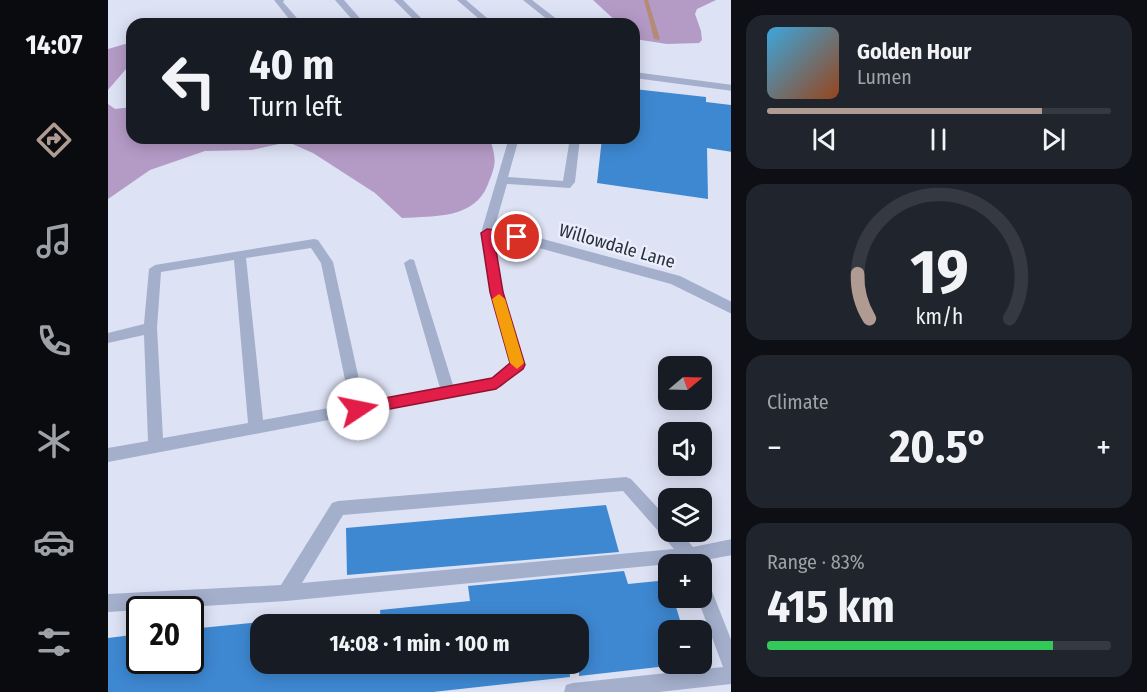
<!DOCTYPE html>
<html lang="en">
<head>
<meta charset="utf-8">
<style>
	body { margin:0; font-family:"Fira Sans Condensed",sans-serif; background:#20242c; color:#f1f3f6; height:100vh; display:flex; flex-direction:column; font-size:22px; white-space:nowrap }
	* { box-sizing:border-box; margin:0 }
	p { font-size:20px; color:#9ea1a6 }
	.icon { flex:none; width:33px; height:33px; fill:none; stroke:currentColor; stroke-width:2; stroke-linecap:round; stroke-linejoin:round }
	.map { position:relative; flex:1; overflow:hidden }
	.panel { display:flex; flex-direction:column; gap:15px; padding:15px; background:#0d0f14; width:416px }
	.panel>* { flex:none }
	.banner { position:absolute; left:18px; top:18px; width:514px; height:126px; border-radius:18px; box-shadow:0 3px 15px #0003; background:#171b24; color:#f1f3f6; overflow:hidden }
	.needle { width:39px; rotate:71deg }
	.buttons { position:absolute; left:550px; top:356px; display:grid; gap:12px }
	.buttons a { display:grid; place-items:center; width:54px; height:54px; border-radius:12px; background:#171b24; box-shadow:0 3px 15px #0003; font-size:30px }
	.speed { position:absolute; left:18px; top:596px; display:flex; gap:12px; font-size:30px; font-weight:700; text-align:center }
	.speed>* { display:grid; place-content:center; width:78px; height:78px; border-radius:50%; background:#171b24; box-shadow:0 3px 15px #0003; line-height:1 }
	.speed .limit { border:3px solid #111; border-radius:9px; background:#fff; color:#111 }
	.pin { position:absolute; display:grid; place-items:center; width:51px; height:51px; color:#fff; margin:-26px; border:3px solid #fff; border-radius:50%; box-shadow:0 2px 6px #0007 }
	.me { position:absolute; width:66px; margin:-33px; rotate:79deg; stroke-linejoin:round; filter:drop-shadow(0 0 4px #0008) }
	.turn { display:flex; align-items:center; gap:21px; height:126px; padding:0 24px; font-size:27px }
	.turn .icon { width:78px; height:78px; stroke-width:2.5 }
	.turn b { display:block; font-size:42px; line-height:51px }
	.big { font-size:45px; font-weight:700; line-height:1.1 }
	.panel .card { flex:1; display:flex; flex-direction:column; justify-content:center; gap:9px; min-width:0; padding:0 21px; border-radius:18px; background:#20242c }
	.panel .dial { align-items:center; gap:0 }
	.dial svg { height:156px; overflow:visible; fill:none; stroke:#363941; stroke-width:7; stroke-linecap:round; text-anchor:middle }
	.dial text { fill:#f1f3f6; stroke:none }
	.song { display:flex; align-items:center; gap:18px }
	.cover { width:72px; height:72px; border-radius:9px; background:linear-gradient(135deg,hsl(200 70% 55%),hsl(20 70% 35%)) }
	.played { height:6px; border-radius:3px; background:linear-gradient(90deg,#b09b93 80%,#363941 80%) }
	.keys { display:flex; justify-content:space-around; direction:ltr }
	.heat { display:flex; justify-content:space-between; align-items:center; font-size:33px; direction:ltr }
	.charge { height:9px; border-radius:4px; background:linear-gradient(90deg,#34c759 83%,#363941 0) }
	.trip { position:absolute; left:142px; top:614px; width:339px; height:60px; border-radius:18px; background:#171b24; box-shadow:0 3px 15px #0003; font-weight:700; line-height:60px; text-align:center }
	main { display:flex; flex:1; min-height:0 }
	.tab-bar { display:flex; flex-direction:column; width:108px; justify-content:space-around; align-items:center; background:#090b0e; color:#9ea1a6 }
	.tab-bar .icon { width:42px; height:42px }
	.tab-bar .selected { color:#b09b93 }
	.tab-bar b { font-size:27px; color:#f1f3f6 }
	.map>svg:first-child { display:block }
	.green { fill:#b49bc6 }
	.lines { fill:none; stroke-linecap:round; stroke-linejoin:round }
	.stream { fill:#b58b78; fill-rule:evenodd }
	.building { fill:#3e88d2 }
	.lane { fill:#a4afcc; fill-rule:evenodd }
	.street { fill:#a4afcc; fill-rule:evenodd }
	.route { fill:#e11d48; stroke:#92132f; stroke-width:1.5 }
	.slow { fill:#f59e0b }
	.labels { text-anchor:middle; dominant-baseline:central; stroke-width:5; stroke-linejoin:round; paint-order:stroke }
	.street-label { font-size:18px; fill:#28303a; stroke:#eaeefc }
</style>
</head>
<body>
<main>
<nav class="tab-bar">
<b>14:07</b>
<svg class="icon selected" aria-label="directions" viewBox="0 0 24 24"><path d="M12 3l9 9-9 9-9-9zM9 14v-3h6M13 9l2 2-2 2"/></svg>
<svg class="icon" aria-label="music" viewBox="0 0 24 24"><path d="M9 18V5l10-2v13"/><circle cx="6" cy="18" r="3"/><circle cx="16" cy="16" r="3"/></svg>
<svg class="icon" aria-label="phone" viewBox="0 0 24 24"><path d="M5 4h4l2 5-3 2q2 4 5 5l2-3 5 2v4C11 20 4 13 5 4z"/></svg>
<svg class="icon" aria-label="climate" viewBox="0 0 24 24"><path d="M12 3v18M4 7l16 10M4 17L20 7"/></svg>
<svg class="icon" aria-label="car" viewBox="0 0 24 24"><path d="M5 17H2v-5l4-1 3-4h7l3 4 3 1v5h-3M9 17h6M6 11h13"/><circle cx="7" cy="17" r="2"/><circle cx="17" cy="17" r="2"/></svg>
<svg class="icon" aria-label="filters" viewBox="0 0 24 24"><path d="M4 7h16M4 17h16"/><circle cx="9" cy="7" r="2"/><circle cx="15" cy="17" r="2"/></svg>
</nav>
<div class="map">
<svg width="624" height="692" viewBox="0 0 624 692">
	<rect width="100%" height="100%" fill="#dde2f5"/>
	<path class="green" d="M485,0H608L589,9L587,14L593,31L594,40L591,43L559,44L527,39L526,24H511Z
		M24,42V62L0,90V49Z
		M0,104L7,109L24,107V138H382C388,160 389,162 380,184C367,219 327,216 294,218L267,193L205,153L180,142L144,150L97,151L42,170L0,199Z"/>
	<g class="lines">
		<path class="stream" d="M536,0H540L552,39L551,40L546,39Z"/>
	</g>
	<path class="building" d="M526,89L598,97V102L624,105V152L599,148L600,199L489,183L494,138H526Z
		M498,505L511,552L239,575L238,528Z
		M516,571L520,584L560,580L561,597H565L575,630H561V663H586L471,676V624H273L272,610L362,601L360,586Z
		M153,622V663H461L462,677L325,692H0V638L32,634V660H82V629Z"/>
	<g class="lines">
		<path class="lane" d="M166,0H176L175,2L194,24H185Z
			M227,0H236L257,24H248Z
			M286,0H295L319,24H310Z
			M349,0H358L386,24H377Z
			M415,0H424L455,24H445Z
			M526,72L624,85V91L526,78Z
			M401,138H411L400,177L455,181L462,138H472L467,182L462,188L399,184L385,233L395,292L417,365L393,387L0,462V448L40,441L36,335L0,343V333L36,324L41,269L47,265L206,239L210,240L225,262L256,402L332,388L296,263L302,259L306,260L345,385L384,378L403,363L383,292L373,233ZM203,248L213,263L242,404L155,420L138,258ZM126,260L140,423L55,438L49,328L53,272Z
			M518,477L523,479L561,520V531H571L585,547L624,539V555L592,561L593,564H561L178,601L0,612V594L173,585L224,503L230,501ZM515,491L566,549L194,583L235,515Z
			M594,579L600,581L624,642V684L551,692H456L458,685L465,683L615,667L589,597H594Z"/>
		<path class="street" d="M379,229L409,232L572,276L624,302V314L563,284L409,242L374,236L372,233Z"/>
	</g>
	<path class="route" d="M379,229L409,233L415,237L409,242L386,238L395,292L417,365L415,369L388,389L250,415L245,413L243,409L245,404L250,403L384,378L402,363L382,292L373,233Z"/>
	<path class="slow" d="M391,294L397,299L416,363L409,369L402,363L384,299Z"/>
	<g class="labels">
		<g class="street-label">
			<text transform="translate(509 246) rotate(16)">Willowdale Lane</text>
		</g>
	</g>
</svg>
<div class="buttons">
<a><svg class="needle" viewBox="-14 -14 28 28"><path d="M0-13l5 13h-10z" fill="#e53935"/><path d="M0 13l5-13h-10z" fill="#9ea1a6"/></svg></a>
<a><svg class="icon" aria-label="sound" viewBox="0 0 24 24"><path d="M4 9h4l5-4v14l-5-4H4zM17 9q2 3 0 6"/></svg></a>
<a><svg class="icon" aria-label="layers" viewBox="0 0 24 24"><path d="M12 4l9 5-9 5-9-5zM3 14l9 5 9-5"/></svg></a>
<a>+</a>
<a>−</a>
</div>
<div class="speed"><div class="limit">20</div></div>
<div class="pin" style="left:409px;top:237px;background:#d93025"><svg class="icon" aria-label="arrive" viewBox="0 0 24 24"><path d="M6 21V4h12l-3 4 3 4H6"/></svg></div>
<svg class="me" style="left:250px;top:409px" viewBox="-20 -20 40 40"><circle r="19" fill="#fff"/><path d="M0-13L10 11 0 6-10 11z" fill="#e11d48"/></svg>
<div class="trip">14:08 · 1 min · 100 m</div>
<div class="banner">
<div class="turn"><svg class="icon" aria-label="left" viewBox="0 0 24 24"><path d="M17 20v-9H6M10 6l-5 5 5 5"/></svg><div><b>40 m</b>Turn left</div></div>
</div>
</div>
<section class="panel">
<div class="card">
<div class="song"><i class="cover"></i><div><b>Golden Hour</b><p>Lumen</p></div></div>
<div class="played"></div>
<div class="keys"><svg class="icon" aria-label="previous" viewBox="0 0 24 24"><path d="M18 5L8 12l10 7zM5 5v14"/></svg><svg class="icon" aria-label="pause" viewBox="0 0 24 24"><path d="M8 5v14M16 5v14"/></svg><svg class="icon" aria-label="next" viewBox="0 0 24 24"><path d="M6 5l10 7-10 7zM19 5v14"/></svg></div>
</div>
<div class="card dial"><svg viewBox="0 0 100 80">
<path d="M14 69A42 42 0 1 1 86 69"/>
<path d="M14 69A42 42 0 0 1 8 46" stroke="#b09b93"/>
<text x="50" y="56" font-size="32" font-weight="700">19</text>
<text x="50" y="72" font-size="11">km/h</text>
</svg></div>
<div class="card"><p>Climate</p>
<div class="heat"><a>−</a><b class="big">20.5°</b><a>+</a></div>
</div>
<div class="card"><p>Range · 83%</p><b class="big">415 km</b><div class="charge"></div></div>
</section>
</main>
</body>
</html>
